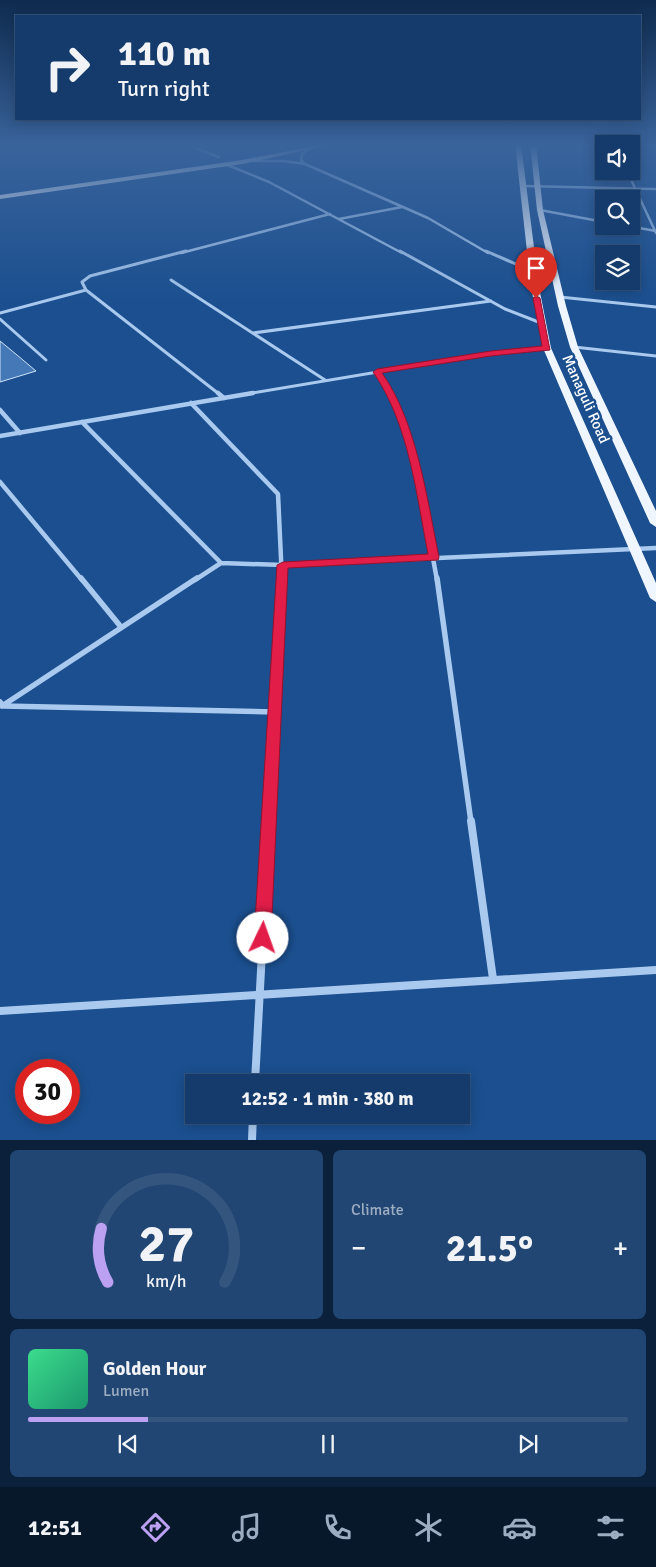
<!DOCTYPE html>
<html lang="en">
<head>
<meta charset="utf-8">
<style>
	body { margin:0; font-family:Signika,sans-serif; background:#214673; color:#f1f3f6; height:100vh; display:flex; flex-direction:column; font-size:19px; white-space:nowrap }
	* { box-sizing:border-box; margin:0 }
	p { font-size:16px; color:#9dadc1 }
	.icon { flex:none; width:28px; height:28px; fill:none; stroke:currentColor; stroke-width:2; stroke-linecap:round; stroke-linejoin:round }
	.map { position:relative; height:1140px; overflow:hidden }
	.sheet { display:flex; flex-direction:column; gap:10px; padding:10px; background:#0b203b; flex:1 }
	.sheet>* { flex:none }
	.guide { position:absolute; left:15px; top:15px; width:626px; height:105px; border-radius:0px; box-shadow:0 2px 12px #0003,0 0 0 1px #33557e; background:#143b6b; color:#f1f3f6; overflow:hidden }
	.controls { position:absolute; left:595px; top:135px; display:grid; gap:10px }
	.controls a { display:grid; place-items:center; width:45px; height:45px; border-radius:0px; background:#143b6b; box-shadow:0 2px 12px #0003,0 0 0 1px #33557e; font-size:25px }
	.speed { position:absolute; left:15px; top:1059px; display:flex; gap:10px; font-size:25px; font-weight:700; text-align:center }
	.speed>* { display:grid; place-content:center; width:65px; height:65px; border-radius:50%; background:#143b6b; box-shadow:0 2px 12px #0003,0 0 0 1px #33557e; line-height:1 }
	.speed .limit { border:8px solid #d22; background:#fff; color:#111 }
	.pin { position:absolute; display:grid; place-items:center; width:42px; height:42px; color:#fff; margin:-51px -21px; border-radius:50% 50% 50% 0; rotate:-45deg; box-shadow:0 0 5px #0007 }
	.pin .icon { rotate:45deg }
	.me { position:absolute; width:55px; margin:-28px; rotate:3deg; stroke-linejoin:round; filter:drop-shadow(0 0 4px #0008) }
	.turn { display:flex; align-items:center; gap:18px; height:105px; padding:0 20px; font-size:22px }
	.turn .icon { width:65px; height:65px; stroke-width:2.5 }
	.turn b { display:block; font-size:35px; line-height:42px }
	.big { font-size:38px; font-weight:700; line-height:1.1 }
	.sheet .tile { flex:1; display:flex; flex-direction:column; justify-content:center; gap:8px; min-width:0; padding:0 18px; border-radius:8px; background:#214673 }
	.sheet .dial { align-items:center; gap:0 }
	.dial svg { height:130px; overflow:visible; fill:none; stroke:#33557e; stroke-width:7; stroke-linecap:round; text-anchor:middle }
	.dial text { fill:#f1f3f6; stroke:none }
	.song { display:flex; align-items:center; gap:15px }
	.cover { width:60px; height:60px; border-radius:8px; background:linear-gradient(135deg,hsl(150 70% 55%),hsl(160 70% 35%)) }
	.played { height:5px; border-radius:2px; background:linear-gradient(90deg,#bca0f2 20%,#33557e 20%) }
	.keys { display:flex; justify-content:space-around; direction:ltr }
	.heat { display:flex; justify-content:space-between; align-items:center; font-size:28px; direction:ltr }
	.sheet .tiles { flex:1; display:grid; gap:10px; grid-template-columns:1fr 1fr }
	.tile:last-child { grid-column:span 2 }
	.trip { position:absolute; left:185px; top:1074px; width:285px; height:50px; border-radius:0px; background:#143b6b; box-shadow:0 2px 12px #0003,0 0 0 1px #33557e; font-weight:700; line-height:50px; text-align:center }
	.menu { display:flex; height:80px; justify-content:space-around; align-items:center; background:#08182b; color:#9dadc1 }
	.menu .icon { width:35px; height:35px }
	.menu .selected { color:#bca0f2 }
	.menu b { font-size:22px; color:#f1f3f6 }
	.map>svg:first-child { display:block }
	.building { fill:#4478b7; stroke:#cfe3fa }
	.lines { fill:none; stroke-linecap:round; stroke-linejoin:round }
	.minor-far4 { stroke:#a9c9ee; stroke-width:2.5 }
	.minor-far3 { stroke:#a9c9ee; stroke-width:3 }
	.minor-far2 { stroke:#a9c9ee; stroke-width:4.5 }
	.minor-far1 { stroke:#a9c9ee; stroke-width:5.5 }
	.minor { stroke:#a9c9ee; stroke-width:8 }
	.primary { fill:#f0f6ff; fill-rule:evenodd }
	.trunk { fill:#f8faff; fill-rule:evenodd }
	.route { fill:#e11d48; stroke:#92132f }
	.labels { text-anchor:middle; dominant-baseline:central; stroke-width:5; stroke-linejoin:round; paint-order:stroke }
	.far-street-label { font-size:15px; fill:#fff; stroke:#1b4f8f }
</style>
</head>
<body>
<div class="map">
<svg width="656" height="1140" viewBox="0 0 656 1140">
	<rect width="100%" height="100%" fill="#1b4f8f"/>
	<path class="building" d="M0,341L17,355L36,371L0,382Z"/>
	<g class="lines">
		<path class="minor-far4" d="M186,144L219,157
			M253,161H284L305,164L428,218L488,253
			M225,164L269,182L402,253
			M305,164L301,160L302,154L307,150
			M627,171L656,233
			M523,186L656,189
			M540,210L604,222
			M339,219L402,207
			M628,226L656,231
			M181,253L330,214"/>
		<path class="minor-far3" d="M400,251L505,309L541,323
			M486,251L534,272
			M171,280L325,380
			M86,290L82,282L90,276L186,251
			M560,297L656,307
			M0,313L86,290L219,394
			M0,319L46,360
			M253,333L491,301
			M574,347L656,356
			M377,372L391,394
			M246,394L491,353L547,348"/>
		<path class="minor-far2" d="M218,393L224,398
			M391,393L415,461L437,580
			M191,403L278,494L282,580
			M0,410L20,433
			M82,422L221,563L283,565L656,548
			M0,436L253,393
			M0,482L82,580
			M195,580L221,563"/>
		<path class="minor-far1" d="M81,578L121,627
			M437,578L471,822
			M0,702L3,706L274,712
			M2,706L197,578
			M269,822L282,578"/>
		<path class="minor" d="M471,821L493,979
			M0,1011L656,970
			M255,1082L269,821
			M252,1140L253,1115"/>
		<path class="primary" d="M515,144H521L539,287L551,348L656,583V602L650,598L543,348L531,287Z
			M530,144H536L543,210L566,306L578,347L656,511V527L650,523L570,347L558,306L537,210Z"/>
		<path class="trunk" d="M325,144H335L242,164L0,199V195L242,160Z"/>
	</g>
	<linearGradient id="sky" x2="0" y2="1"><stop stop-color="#0f2b4f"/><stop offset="0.48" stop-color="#39639b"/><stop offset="1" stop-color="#39639b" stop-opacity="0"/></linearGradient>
	<rect width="656" height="303" fill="url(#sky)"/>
	<path class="route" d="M536,296L540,298L550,350L491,356L382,373C417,422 427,499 439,557L438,560L288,568L271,938L269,943L263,945L257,943L254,938L277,565L283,562L428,554C416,493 409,424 373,372L377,369L491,351L542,346L533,298Z"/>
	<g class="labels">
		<g class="far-street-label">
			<text transform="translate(586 399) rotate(66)">Managuli Road</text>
		</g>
	</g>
</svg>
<div class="controls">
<a><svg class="icon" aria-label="sound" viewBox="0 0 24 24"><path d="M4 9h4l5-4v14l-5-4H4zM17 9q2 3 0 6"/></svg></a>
<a><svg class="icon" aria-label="search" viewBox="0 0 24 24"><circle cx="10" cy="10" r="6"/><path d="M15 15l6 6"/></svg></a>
<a><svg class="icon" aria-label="layers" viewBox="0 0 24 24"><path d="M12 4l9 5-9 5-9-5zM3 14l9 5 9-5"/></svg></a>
</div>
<div class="speed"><div class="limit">30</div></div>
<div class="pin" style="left:536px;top:298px;background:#d93025"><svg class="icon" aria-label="arrive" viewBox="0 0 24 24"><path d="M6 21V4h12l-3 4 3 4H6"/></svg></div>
<svg class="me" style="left:263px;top:938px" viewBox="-20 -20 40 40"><circle r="19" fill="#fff"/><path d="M0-13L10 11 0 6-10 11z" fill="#e11d48"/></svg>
<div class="trip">12:52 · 1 min · 380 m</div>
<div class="guide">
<div class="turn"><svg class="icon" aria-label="right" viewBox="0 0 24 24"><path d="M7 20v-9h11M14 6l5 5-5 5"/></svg><div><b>110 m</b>Turn right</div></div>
</div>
</div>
<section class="sheet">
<div class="tiles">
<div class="tile dial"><svg viewBox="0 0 100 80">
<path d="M14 69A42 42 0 1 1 86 69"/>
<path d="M14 69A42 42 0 0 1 10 36" stroke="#bca0f2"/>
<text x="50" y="56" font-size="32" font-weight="700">27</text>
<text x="50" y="72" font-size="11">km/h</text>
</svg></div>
<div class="tile"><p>Climate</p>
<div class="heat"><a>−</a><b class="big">21.5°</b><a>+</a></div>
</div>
<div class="tile">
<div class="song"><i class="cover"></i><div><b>Golden Hour</b><p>Lumen</p></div></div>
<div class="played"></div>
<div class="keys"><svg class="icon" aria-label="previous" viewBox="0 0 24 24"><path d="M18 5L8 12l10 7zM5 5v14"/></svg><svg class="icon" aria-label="pause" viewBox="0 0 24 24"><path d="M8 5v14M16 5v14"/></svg><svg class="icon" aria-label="next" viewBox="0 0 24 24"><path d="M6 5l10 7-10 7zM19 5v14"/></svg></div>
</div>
</div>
</section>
<nav class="menu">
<b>12:51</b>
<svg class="icon selected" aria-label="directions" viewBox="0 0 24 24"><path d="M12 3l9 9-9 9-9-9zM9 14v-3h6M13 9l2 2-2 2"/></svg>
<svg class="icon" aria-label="music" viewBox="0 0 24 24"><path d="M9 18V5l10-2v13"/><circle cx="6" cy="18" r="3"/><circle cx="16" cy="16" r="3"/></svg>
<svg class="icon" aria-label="phone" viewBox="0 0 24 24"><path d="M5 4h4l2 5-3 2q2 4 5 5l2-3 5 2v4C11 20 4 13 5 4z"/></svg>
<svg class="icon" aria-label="climate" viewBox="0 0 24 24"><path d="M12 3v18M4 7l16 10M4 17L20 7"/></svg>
<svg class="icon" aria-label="car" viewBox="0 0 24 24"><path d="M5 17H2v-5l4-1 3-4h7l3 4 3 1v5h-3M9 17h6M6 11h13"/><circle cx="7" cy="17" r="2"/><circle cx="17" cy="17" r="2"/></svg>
<svg class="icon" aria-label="filters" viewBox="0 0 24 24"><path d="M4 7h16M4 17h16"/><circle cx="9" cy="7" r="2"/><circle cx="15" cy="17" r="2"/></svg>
</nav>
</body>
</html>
